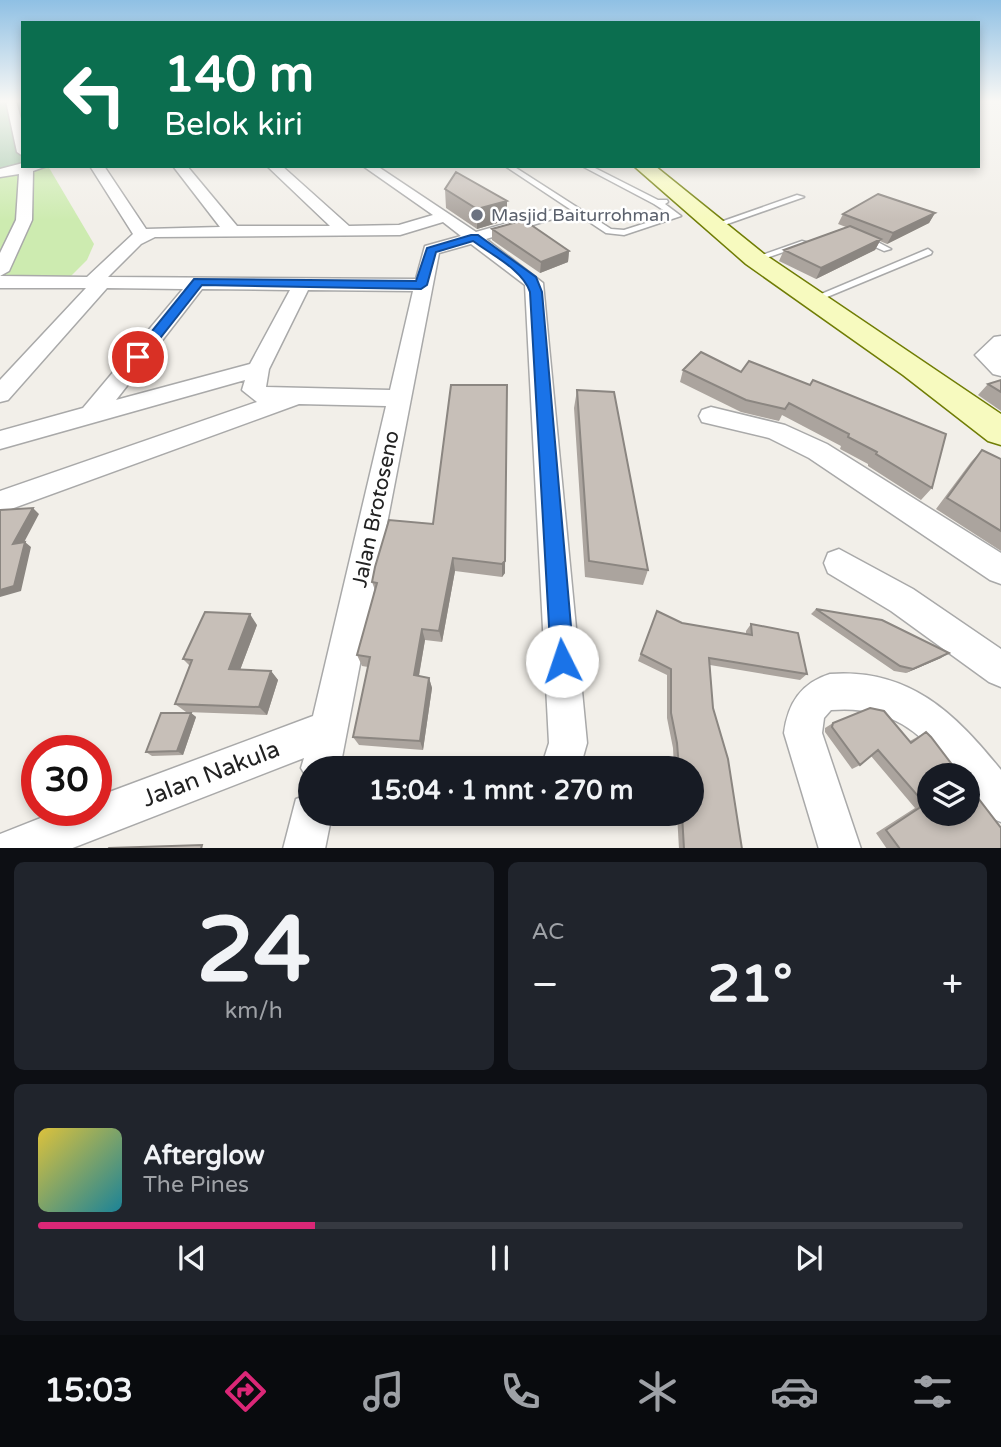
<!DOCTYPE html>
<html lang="id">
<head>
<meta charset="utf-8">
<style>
	body { margin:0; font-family:"Varela Round",sans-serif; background:#20242c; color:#f1f3f6; height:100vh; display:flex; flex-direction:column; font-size:26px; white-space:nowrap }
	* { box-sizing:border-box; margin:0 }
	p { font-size:23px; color:#9ea1a6 }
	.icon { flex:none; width:38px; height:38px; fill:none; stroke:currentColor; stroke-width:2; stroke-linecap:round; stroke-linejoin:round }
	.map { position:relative; height:848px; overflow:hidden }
	.panel { display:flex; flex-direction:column; gap:14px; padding:14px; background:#0d0f14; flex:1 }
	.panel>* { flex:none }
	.guide { position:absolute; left:21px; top:21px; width:959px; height:147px; border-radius:0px; box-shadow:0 4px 10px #0003; background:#0b6e4f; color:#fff; overflow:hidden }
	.buttons { position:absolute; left:917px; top:763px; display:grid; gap:14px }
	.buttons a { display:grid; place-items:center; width:63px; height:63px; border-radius:50%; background:#171b24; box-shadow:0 4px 10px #0003; font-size:35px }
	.speed { position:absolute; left:21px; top:735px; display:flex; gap:14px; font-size:35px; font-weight:700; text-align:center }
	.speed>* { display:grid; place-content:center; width:91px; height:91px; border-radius:50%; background:#171b24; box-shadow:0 4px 10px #0003; line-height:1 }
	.speed .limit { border:10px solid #d22; background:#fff; color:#111 }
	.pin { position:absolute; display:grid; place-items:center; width:60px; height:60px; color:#fff; margin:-30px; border:4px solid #fff; border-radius:50%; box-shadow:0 2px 7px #0007 }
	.me { position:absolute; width:77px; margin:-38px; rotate:356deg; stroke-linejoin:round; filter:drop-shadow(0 0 5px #0008) }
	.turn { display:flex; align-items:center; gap:24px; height:147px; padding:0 28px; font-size:32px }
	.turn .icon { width:91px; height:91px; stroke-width:2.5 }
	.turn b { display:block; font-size:49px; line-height:60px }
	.big { font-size:52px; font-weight:700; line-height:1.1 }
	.panel .tile { flex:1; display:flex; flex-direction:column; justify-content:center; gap:10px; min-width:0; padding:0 24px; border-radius:10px; background:#20242c }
	.panel .dial { align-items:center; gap:0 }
	.dial b { font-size:91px; line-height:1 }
	.song { display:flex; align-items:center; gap:21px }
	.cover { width:84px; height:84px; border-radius:10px; background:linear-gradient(135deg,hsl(50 70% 55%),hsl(190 70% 35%)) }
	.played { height:7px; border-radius:4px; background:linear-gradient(90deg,#db2777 30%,#363941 30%) }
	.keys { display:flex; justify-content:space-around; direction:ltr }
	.heat { display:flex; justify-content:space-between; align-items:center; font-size:38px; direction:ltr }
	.panel .tiles { flex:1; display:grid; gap:14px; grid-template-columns:1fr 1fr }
	.tile:last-child { grid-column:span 2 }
	.trip { position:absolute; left:298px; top:756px; width:406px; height:70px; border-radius:35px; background:#171b24; box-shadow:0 4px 10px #0003; font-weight:700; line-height:70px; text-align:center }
	.dock { display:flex; height:112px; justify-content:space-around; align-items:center; background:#090b0e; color:#9ea1a6 }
	.dock .icon { width:49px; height:49px }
	.dock .on { color:#db2777 }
	.dock b { font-size:32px; color:#f1f3f6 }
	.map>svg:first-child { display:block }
	.grass { fill:#cdebb0 }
	.cemetery { fill:#aacbaf }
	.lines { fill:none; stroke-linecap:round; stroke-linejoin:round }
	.lane-casing { stroke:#a9a9a9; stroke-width:3 }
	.street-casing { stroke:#a9a9a9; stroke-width:3 }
	.secondary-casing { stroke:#707d05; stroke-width:3 }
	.lane { fill:#fff; fill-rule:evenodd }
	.street { fill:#fff; fill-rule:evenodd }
	.secondary { fill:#f7fabf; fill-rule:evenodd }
	.wall { fill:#aba49e }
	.shaded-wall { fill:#8b8681 }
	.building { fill:#c7bfb8; stroke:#8b8681; stroke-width:2 }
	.route { fill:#1a73e8; stroke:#114b97; stroke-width:2 }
	.worship-dot { fill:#6b7280; stroke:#fff; stroke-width:2.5 }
	.labels { text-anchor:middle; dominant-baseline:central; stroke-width:5; stroke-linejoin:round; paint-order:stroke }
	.far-worship-label { font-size:18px; fill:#5b616d; stroke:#fff; text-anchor:start }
	.street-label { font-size:21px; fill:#222; stroke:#fff }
	.near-street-label { font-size:24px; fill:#222; stroke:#fff }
</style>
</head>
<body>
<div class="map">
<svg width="1001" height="849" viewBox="0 0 1001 849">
	<rect width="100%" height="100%" fill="#f2efe9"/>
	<path class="grass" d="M48,166L94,244L87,260L70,277L0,276V175Z"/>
	<path class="cemetery" d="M0,101H23V166L0,171Z"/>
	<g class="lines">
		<defs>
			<path id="lane" d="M505,166H513L611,229L624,230L671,215L654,204L582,166H591L658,200H667L668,202L665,204L681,216L624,235L606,233Z
				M797,195L804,197L716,228L709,226Z
				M862,237H868L891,249L884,251L862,241Z
				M802,241L809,243L758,261L751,259Z
				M928,249L932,252L931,254L815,302H809L807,300Z"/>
			<path id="street" d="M6,101H16L23,126V156L17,152Z
				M23,163V166H47L33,171L32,220L9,271L0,276V253L16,220L19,174L0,177V169Z
				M90,166H104L146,229L220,227L173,166H187L237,226H330L267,166H282L349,226L399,225L433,215L363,166H377L476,232L553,210H563V216L486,239L543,283L587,743L580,768H541L549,743L525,285L471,244L439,253L340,768H310V783L301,768L304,758L70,849H0V834L61,810H96V797L313,716L386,406L299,404L0,513V491L257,402L242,390L245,380L0,449V431L83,408L183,289L107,288L8,400L0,402V380L86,288H0V276L87,277L133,234ZM443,222L461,236L425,246L416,279L108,277L141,244L155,237L400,235ZM202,289L290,290L250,364L116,400ZM308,290L413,291L390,390L266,387L269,369Z
				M1001,336V376L993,374L975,355L994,337Z
				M711,407L785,425L827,444L1001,553V584L990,580L809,458L769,438L702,422L699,416L702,410Z
				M839,549L913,589L1001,649V687L989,682L891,611L828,573L824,563L828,553Z
				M830,674C909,668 955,713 1001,770V822C980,814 968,798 968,775H955C922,732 890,705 831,710L824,718L822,733L861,849H819L784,733C788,703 801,683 830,674Z
				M310,794V814H332L325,849H283L296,799Z"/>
			<path id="secondary" d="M634,166H655L764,254L1001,414V445L988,441L903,375L746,264Z"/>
		</defs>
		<use href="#lane" class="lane-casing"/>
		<use href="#street" class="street-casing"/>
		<use href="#secondary" class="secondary-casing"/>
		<use href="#lane" class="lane"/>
		<use href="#street" class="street"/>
		<use href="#secondary" class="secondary"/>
	</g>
	<path class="wall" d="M445,189L507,220L477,229L446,208Z
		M935,213L929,223L887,244L880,241L875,250L816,279L779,261L784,250L846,227L838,224L843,214Z
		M492,229L569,251L568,262L540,273L492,240Z
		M749,361L932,488L921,500L868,466V464L840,449L841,446L782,415L779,421L741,412L680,382L683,370L741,372Z
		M1001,380V411L978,395L988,384Z
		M507,385L505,573L502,577L455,571L442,642L425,640L419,676L429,678L432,688L423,750L359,745L353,737L368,667L362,666L357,655L375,590L372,582L433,524Z
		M577,390L648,570L643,585L585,577L574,408Z
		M982,450L1001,459V551L936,509L971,462Z
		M816,609L941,658L906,673L894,671L811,614Z
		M657,611L682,623L746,634V631L751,624L807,674L800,680L710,665L713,708L742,849H679L677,814H691V768H674L673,748L667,718V675L638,661Z
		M257,625L240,670L271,671L278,680L267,715L186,712L175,704L190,666L183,659Z
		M191,713L196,717L183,755L152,756L146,752Z
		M833,723L910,741L926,732L1001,849H887L876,833L915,808L871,756L860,765L852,769L825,732V728Z"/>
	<path class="shaded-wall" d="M507,201V220L477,229V209Z
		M935,213L929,223L887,244L893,233Z
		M881,239L875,250L816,279L821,268Z
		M569,251L568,262L540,273L541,262Z
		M33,508L39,514L20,550L13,544Z
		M25,542L31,547L21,591L0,597V590Z
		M453,558L455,571L442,642L439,631Z
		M505,561V573L502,577V564Z
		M250,614L257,625L237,678L229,669Z
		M422,629L425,640L417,686L414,675Z
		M949,653L941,658L906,673L913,669Z
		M271,671L278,680L267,715L259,707Z
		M429,678L432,688L423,750L420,741Z
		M191,713L196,717L183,755L177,751Z"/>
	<path class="building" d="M456,172L507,201L477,209L445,189Z
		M878,194L935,213L893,233L843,214Z
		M524,220L569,251L541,262L492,229Z
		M850,226L881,239L821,268L784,250Z
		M701,352L741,372L749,361L810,385L813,380L946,434L932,488L876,454L877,452L848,437L849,434L789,403L785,409L746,400L683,370Z
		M1001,380V392L988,384Z
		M451,385H507L505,561L502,564L453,558L439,631L422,629L414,675L429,678L420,741L353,737L370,657L357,655L377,583L372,582L375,567L389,520L433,524Z
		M577,390L614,392L648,570L589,561Z
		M982,450L1001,459V531L947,498Z
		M33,508L13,544L25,542L14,586L0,590V510Z
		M816,609L882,620L949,653L913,669L900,666Z
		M657,611L682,623L752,635L751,624L798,633L807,674L709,658L713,708L728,759L742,849H684L682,814H691V768H679L677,743L671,713V669L641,654Z
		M205,612L250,614L229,669L271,671L259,707L175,704L192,660L183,659Z
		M870,708L884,711L911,743L926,732L931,737L960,775H929V814H968V785L1001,828V849H900L886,830L925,804L878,750L860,765L832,727L833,723Z
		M161,713H191L177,751L146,752Z
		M202,845L201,849H108L109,848Z"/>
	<linearGradient id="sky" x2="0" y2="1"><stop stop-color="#8fc0e4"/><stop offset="0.46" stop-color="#f9f8f5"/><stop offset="1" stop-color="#f9f8f5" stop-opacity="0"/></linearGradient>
	<rect width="1001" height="220" fill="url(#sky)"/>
	<path class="route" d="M471,235H478L536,277L542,292L574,661L570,669L562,673L554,669L551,661L530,292C523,270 492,255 473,241L436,252L427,285L421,289L202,285L143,360H133L131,357L194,279L416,281L427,248Z"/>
	<circle class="worship-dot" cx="477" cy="215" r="7"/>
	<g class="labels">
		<g class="far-worship-label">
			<text x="491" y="215">Masjid Baiturrohman</text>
		</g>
		<g class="street-label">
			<text transform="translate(376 509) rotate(-78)">Jalan Brotoseno</text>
		</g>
		<g class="near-street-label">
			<text transform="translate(211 774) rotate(-21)">Jalan Nakula</text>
		</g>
	</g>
</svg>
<div class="buttons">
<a><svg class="icon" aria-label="layers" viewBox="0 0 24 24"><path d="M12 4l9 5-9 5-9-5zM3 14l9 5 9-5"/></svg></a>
</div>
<div class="speed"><div class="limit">30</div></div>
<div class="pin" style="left:138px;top:357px;background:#d93025"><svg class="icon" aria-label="arrive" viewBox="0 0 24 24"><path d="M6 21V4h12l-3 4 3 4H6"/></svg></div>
<svg class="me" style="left:562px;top:661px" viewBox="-20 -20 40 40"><circle r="19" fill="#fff"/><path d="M0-13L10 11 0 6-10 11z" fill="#1a73e8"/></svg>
<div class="trip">15:04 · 1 mnt · 270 m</div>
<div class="guide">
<div class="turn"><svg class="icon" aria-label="left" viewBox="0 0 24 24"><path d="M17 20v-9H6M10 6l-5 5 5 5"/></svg><div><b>140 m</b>Belok kiri</div></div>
</div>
</div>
<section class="panel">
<div class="tiles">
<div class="tile dial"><b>24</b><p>km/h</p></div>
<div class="tile"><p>AC</p>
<div class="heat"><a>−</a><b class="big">21°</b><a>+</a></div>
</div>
<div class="tile">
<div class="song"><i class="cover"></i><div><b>Afterglow</b><p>The Pines</p></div></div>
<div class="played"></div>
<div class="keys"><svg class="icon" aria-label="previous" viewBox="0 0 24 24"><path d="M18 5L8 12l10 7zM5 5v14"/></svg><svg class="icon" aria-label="pause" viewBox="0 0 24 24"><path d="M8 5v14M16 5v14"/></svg><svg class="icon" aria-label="next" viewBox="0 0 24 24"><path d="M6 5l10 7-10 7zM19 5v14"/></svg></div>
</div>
</div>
</section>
<nav class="dock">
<b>15:03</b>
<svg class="icon on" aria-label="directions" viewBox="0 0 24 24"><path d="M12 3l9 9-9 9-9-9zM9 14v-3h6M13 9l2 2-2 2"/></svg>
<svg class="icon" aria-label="music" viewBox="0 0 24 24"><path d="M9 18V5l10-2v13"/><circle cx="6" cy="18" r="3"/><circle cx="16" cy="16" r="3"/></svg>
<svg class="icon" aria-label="phone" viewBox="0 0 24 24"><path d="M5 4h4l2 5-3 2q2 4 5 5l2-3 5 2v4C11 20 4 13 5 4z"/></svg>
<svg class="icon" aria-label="climate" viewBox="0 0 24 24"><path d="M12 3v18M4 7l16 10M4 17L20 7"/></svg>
<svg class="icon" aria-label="car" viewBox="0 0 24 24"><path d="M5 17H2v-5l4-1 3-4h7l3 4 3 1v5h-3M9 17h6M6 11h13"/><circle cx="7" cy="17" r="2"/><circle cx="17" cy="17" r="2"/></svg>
<svg class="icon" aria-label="filters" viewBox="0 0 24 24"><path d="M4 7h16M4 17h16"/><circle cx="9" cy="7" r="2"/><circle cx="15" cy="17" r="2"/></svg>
</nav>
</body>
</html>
